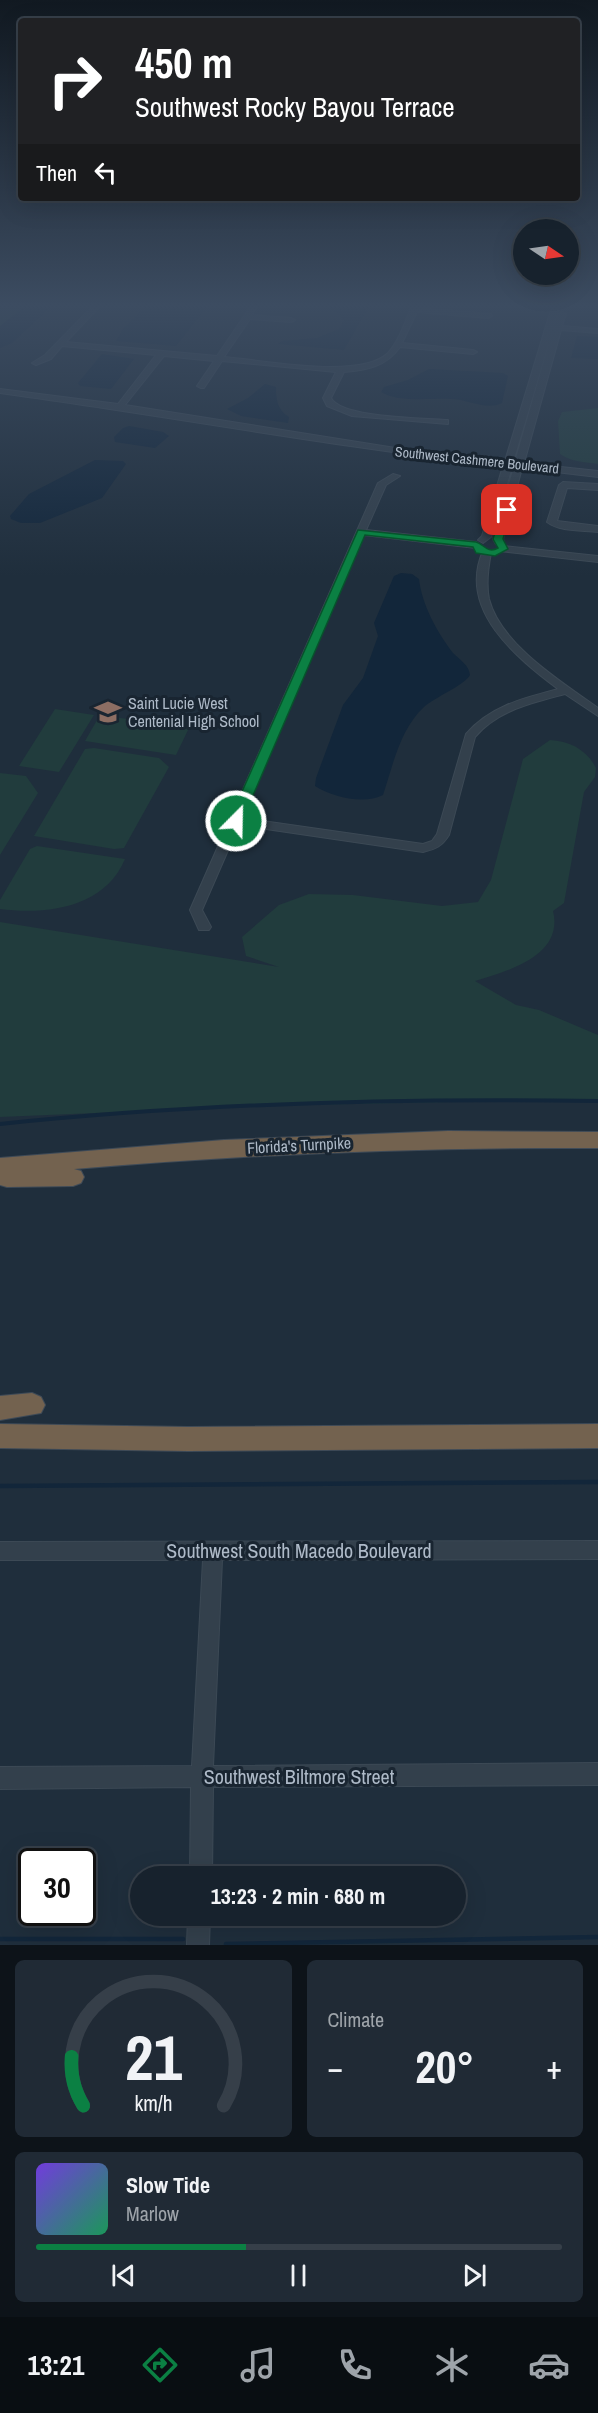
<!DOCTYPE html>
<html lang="en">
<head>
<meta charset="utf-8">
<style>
	body { margin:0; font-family:"Archivo Narrow",sans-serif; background:#202a35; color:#f1f3f6; height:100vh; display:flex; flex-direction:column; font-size:22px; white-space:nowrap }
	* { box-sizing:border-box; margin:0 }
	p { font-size:20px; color:#9ea4aa }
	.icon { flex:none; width:33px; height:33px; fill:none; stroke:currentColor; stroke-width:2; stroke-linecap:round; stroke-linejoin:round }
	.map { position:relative; height:1945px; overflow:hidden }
	.side { display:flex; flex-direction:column; gap:15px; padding:15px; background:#0d1319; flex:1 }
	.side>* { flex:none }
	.banner { position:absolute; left:18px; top:18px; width:562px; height:183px; border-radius:6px; box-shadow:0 6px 24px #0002,0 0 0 2px #363f49; background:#202124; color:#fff; overflow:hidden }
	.needle { width:39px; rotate:103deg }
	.tools { position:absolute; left:513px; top:219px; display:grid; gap:12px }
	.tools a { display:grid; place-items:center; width:66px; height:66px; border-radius:50%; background:#17222d; box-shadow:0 6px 24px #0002,0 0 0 2px #363f49; font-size:30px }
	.speed { position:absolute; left:18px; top:1848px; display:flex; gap:12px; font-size:30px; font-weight:700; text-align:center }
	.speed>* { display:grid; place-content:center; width:78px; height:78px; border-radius:50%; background:#17222d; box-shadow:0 6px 24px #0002,0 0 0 2px #363f49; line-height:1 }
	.speed .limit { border:3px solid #111; border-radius:9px; background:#fff; color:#111 }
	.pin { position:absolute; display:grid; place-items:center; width:51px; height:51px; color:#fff; margin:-26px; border-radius:12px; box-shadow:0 3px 9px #0006 }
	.me { position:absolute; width:66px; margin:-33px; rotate:23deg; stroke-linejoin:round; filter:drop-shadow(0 0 4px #0008) }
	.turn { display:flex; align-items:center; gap:21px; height:126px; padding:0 18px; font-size:27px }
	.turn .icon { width:78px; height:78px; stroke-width:2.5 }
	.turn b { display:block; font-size:42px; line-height:51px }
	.then { display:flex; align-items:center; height:57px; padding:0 18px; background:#0003; gap:12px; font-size:22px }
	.big { font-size:45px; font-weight:800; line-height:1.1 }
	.side .card { flex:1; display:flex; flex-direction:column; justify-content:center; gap:9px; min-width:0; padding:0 21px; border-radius:9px; background:#202a35 }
	.side .dial { align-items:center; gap:0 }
	.dial svg { height:156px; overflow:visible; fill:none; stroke:#363f49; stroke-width:7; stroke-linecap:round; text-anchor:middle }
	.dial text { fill:#f1f3f6; stroke:none }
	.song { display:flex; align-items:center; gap:18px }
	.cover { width:72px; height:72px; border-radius:9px; background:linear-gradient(135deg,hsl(260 70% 55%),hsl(150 70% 35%)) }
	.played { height:6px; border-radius:3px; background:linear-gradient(90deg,#0b8043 40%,#363f49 40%) }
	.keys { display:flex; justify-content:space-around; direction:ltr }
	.heat { display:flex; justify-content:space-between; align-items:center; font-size:33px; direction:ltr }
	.side .tiles { flex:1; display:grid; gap:15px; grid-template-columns:1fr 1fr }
	.card:last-child { grid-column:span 2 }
	.trip { position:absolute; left:130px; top:1866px; width:336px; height:60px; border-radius:30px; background:#17222d; box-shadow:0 6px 24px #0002,0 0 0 2px #363f49; font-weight:800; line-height:60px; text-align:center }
	.menu { display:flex; height:96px; justify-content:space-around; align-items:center; background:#090e12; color:#9ea4aa }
	.menu .icon { width:42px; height:42px }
	.menu .on { color:#0b8043 }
	.menu b { font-size:27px; color:#f1f3f6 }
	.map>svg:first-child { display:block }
	.green { fill:#213c3d }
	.water { fill:#12263a }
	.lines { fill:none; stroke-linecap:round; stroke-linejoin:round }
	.stream-far1 { stroke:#12263a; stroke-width:4 }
	.stream { stroke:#12263a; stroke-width:4.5 }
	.minor-casing { stroke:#3c4955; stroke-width:2 }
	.highway-casing { stroke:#3e4a57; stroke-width:2 }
	.minor { fill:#33404c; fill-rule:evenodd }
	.highway { fill:#73624f; fill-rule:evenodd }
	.route { fill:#0b8043; stroke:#07532c; stroke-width:1.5 }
	.labels { text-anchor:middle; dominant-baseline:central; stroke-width:6; stroke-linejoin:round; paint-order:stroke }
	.far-street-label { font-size:14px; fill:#aebac8; stroke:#192531 }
	.poi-label { font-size:16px; fill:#aebac8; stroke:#192531; text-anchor:start }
	.street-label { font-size:16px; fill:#aebac8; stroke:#192531 }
	.near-street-label { font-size:20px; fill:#aebac8; stroke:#192531 }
</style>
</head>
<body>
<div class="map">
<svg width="598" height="1945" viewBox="0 0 598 1945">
	<rect width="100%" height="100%" fill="#1f2e3c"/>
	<path class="green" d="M0,303H30L0,326Z
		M598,408V464C584,462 572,462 560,454L558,421L562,412Z
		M55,709L94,715L59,772L19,766Z
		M100,715L189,728L176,755L85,741Z
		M550,740C570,741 587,750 596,768L595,777L584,792L564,903L553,911C564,956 508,971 475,981L516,1005L539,1010L598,1035V1099L261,1106L0,1117V922L279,967L246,956L242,937L279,905L309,894L353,895L442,906L478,902L491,880L523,759Z
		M94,748L159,758L169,767L124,848L114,849L34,836L85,749Z
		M0,773L26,776L38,793L0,855Z
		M37,846L125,859C105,908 46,915 0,909V900L30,849Z"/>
	<path class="water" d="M30,303H55L12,343L0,348V326Z
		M149,303H210L176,346L116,341L123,329Z
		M314,303H371L344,350L278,344L282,341L317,338L339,329L344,320C337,309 326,306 314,303Z
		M577,336L598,337V359L571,358Z
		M102,354L134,359L111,389L80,386L78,383Z
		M429,369L503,373L508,376L502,403C486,411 468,399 451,399C431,398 399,403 381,392L384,387L408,380Z
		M265,384L276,387C276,399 277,410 289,417L288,423L241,416L227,409L248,398Z
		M129,426L163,432L169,436L155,448L115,442L114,437L123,428Z
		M95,460L123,461L126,464L102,498L40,523H21L11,519L10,516L29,494Z
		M401,573L412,574L419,579C422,605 437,632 453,653C460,660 469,665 470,675C465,685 435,697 424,707C400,729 393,765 383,795C364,805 332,797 315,786L316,778L343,705L363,678L378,636L374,623L394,576Z"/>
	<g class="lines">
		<path class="stream-far1" d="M0,1124C199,1103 398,1098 598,1101"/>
		<path class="stream" d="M0,1486L598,1482
			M0,1939H183
			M226,1944L598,1937"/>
		<defs>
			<path id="minor" d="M96,303H103L66,342L217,356L253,303H260L252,315L291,318L295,320L291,322L250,319L224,357C263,360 360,380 388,353C400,340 406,319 413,303H420L418,308L491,314L492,316L488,318L417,312L402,343L473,350L477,352L473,354L400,347C386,367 366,370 344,372L331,398C341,418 423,418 445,420H448V424L352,416L327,406L323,398L336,372L222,361L204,388H201L197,386L214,361L164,356L125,405L408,450L505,461L553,303H560L554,325L558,314L562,312L566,314L562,326L598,329V333L561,330L524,463L598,471V477L522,468L503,539L504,542L499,545L496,544L493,539L514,467H512L491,537L483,543L478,540L482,536L503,466C335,447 168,416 0,393V389L118,404L156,355L62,346L51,359L36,365L32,363L45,355ZM553,329L515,462H513Z
				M393,474L400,476L386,485L366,530L476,542L481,545L476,548L364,535L242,818L423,844L432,841L437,834L466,734C490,706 524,698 558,689C517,658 457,610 483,551L491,553C488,568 486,584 489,599C501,645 562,682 598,708V716L565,694C532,703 498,710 475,737L449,835C442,846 436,849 423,852L239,825L202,910L211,927L209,930H199L190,910L378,483Z
				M563,482L598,484V490L567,488L557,521L598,526V532C582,530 560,532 547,522L559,485Z
				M503,546L598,556V562L500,551L498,549Z
				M598,1541V1559L222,1560L213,1766L598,1763V1785L213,1787L212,1876H190L191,1787L0,1789V1767L192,1766L203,1560H0V1542Z
				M188,1916H210L209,1945H187Z"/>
			<path id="highway" d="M448,1131L598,1132V1148C423,1147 249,1154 74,1169L81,1171L84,1177L81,1183L73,1186L7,1187L0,1185V1158L224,1140Z
				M32,1393L41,1397L45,1405L41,1413L0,1420V1396Z
				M0,1424L188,1427L598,1424V1448L188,1451L0,1448Z"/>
		</defs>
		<use href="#minor" class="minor-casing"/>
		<use href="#highway" class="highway-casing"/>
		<use href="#minor" class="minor"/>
		<use href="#highway" class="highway"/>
	</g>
	<linearGradient id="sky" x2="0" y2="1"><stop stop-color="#111921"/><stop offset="0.53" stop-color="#3c4c61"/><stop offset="1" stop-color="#3c4c61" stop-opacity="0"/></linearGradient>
	<rect width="598" height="576" fill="url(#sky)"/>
	<path class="route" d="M507,507L511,510L503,539L508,549L495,556L476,553L473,547L365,535L242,821L240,824H231L229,821L358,530L476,542C484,544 487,554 498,548L493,539L502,510Z"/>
	<defs>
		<symbol id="school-bare" viewBox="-9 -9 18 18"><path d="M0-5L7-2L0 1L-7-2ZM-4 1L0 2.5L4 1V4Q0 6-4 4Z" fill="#8d6e63" stroke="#192531" stroke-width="2.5" paint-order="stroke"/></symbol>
	</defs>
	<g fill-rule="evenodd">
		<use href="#school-bare" x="89" y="693" width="38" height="38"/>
	</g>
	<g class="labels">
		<g class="far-street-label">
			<text transform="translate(477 460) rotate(6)">Southwest Cashmere Boulevard</text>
		</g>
		<g class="poi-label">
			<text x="128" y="703">Saint Lucie West<tspan x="128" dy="18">Centenial High School</tspan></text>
		</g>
		<g class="street-label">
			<text transform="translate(299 1145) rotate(-3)">Florida's Turnpike</text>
		</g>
		<g class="near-street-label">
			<text x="299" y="1550">Southwest South Macedo Boulevard</text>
			<text x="299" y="1776">Southwest Biltmore Street</text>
		</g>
	</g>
</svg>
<div class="tools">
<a><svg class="needle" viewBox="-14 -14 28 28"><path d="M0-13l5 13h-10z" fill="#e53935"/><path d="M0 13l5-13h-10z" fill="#9ea4aa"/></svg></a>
</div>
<div class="speed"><div class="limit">30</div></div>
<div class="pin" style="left:507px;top:510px;background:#d93025"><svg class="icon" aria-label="arrive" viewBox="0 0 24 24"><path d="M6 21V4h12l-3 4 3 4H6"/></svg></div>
<svg class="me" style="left:236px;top:821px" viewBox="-20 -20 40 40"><circle r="17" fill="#0b8043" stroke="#fff" stroke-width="3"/><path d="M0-11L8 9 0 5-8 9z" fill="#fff"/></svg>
<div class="trip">13:23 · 2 min · 680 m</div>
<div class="banner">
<div class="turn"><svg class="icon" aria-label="right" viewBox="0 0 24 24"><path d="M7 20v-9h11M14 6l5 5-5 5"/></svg><div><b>450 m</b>Southwest Rocky Bayou Terrace</div></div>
<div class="then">Then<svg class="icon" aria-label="left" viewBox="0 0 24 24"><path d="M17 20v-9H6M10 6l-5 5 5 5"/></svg></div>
</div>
</div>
<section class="side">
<div class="tiles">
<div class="card dial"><svg viewBox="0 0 100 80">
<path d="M14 69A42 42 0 1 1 86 69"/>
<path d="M14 69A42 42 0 0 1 8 44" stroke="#0b8043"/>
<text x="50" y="56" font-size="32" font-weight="700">21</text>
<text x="50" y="72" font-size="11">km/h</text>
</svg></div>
<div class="card"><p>Climate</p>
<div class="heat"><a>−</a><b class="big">20°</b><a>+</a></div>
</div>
<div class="card">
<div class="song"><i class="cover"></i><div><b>Slow Tide</b><p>Marlow</p></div></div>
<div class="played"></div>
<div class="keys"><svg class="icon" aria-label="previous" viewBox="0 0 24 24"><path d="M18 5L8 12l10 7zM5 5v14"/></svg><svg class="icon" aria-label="pause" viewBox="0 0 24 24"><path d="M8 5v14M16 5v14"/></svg><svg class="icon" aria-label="next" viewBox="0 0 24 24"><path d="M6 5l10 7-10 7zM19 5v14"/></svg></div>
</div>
</div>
</section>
<nav class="menu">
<b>13:21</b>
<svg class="icon on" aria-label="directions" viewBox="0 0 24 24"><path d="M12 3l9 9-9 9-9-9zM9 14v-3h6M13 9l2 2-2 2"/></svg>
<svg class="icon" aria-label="music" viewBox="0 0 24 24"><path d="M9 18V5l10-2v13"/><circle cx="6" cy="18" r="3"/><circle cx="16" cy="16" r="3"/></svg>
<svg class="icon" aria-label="phone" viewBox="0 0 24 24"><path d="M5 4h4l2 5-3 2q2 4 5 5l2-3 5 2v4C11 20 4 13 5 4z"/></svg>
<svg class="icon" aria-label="climate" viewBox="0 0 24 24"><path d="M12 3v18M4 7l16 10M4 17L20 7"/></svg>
<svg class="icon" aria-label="car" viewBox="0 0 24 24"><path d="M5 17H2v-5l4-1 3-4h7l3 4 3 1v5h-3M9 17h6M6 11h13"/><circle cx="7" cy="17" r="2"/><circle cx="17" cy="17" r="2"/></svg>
</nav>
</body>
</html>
